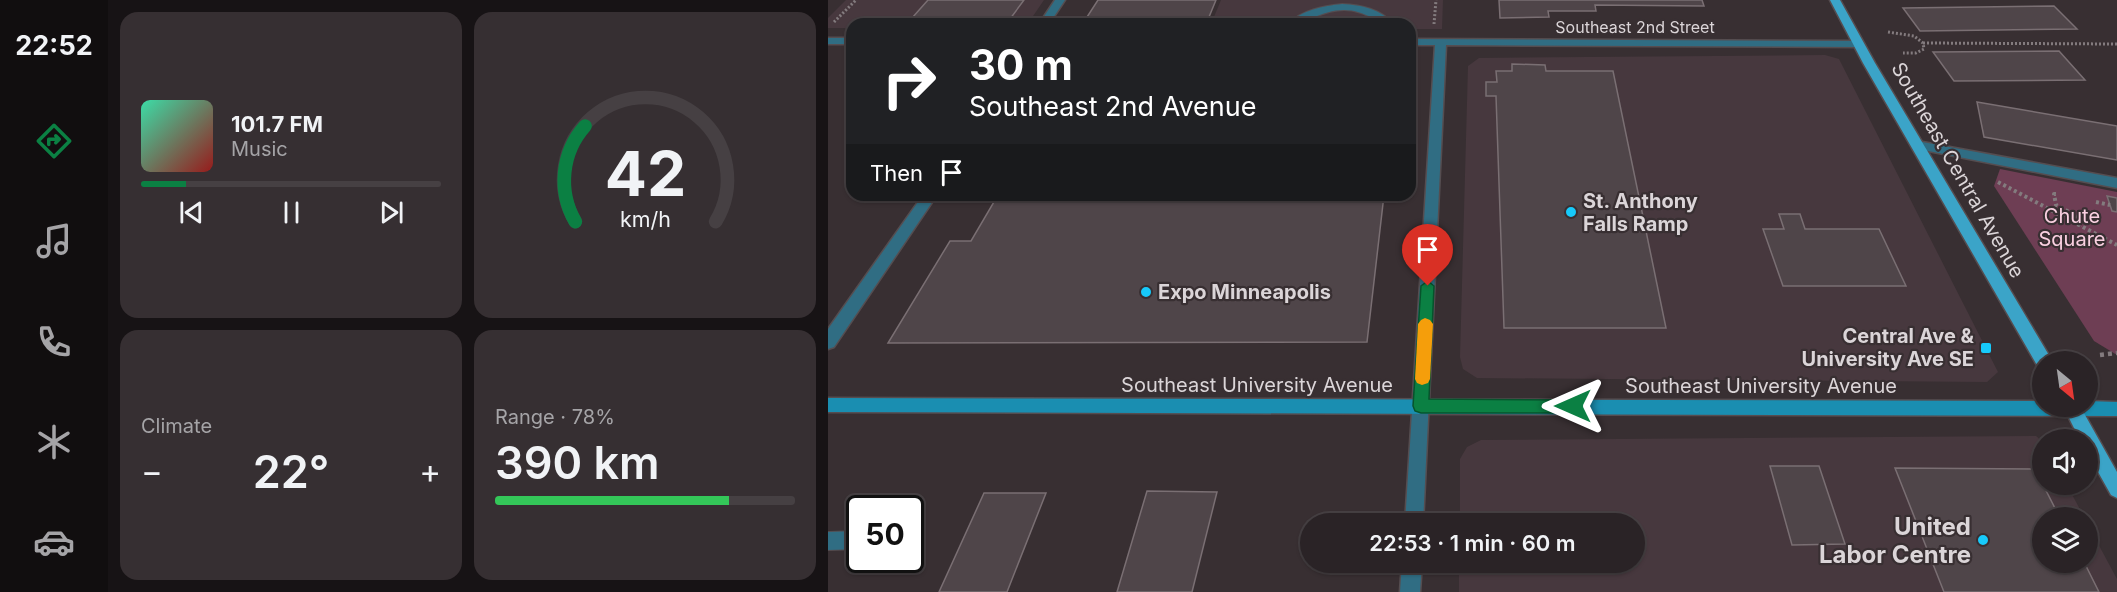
<!DOCTYPE html>
<html lang="en">
<head>
<meta charset="utf-8">
<style>
	body { margin:0; font-family:Inter,sans-serif; background:#362f32; color:#f1f3f6; height:100vh; display:flex; flex-direction:column; font-size:22px; white-space:nowrap }
	* { box-sizing:border-box; margin:0 }
	p { font-size:20px; color:#a5a4a7 }
	.icon { flex:none; width:33px; height:33px; fill:none; stroke:currentColor; stroke-width:2; stroke-linecap:round; stroke-linejoin:round }
	.map { position:relative; flex:1; overflow:hidden }
	.drawer { display:flex; flex-direction:column; gap:12px; padding:12px; background:#171315; width:720px }
	.drawer>* { flex:none }
	.top-card { position:absolute; left:18px; top:18px; width:570px; height:183px; border-radius:18px; box-shadow:0 2px 4px #0004,0 0 0 2px #464043; background:#202124; color:#fff; overflow:hidden }
	.needle { width:39px; rotate:151deg }
	.buttons { position:absolute; left:1204px; top:351px; display:grid; gap:12px }
	.buttons a { display:grid; place-items:center; width:66px; height:66px; border-radius:50%; background:#2a2326; box-shadow:0 2px 4px #0004,0 0 0 2px #464043; font-size:30px }
	.speed { position:absolute; left:18px; top:495px; display:flex; gap:12px; font-size:30px; font-weight:700; text-align:center }
	.speed>* { display:grid; place-content:center; width:78px; height:78px; border-radius:50%; background:#2a2326; box-shadow:0 2px 4px #0004,0 0 0 2px #464043; line-height:1 }
	.speed .limit { border:3px solid #111; border-radius:9px; background:#fff; color:#111 }
	.pin { position:absolute; display:grid; place-items:center; width:51px; height:51px; color:#fff; margin:-62px -26px; border-radius:50% 50% 50% 0; rotate:-45deg; box-shadow:0 0 6px #0007 }
	.pin .icon { rotate:45deg }
	.me { position:absolute; width:66px; margin:-33px; rotate:270deg; stroke-linejoin:round; filter:drop-shadow(0 0 4px #0008) }
	.turn { display:flex; align-items:center; gap:21px; height:126px; padding:0 24px; font-size:27px }
	.turn .icon { width:78px; height:78px; stroke-width:2.5 }
	.turn b { display:block; font-size:42px; line-height:51px }
	.then { display:flex; align-items:center; height:57px; padding:0 24px; background:#0003; gap:12px; font-size:22px }
	.big { font-size:45px; font-weight:600; line-height:1.1 }
	.drawer .tile { flex:1; display:flex; flex-direction:column; justify-content:center; gap:9px; min-width:0; padding:0 21px; border-radius:18px; background:#362f32 }
	.drawer .dial { align-items:center; gap:0 }
	.dial svg { height:156px; overflow:visible; fill:none; stroke:#464043; stroke-width:7; stroke-linecap:round; text-anchor:middle }
	.dial text { fill:#f1f3f6; stroke:none }
	.song { display:flex; align-items:center; gap:18px }
	.cover { width:72px; height:72px; border-radius:9px; background:linear-gradient(135deg,hsl(160 70% 55%),hsl(0 70% 35%)) }
	.played { height:6px; border-radius:3px; background:linear-gradient(90deg,#0b8043 15%,#464043 15%) }
	.keys { display:flex; justify-content:space-around; direction:ltr }
	.heat { display:flex; justify-content:space-between; align-items:center; font-size:33px; direction:ltr }
	.charge { height:9px; border-radius:4px; background:linear-gradient(90deg,#34c759 78%,#464043 0) }
	.drawer .tiles { flex:1; display:grid; gap:12px; grid-template-columns:repeat(2,1fr) }
	.trip { position:absolute; left:472px; top:513px; width:345px; height:60px; border-radius:30px; background:#2a2326; box-shadow:0 2px 4px #0004,0 0 0 2px #464043; font-weight:600; line-height:60px; text-align:center }
	main { display:flex; flex:1; min-height:0 }
	.tabs { display:flex; flex-direction:column; width:108px; justify-content:space-around; align-items:center; background:#110e0f; color:#a5a4a7 }
	.tabs .icon { width:42px; height:42px }
	.tabs .selected { color:#0b8043 }
	.tabs b { font-size:27px; color:#f1f3f6 }
	.map>svg:first-child { display:block }
	.built { fill:#47383e }
	.green { fill:#6e3e54 }
	.building { fill:#4f4549; stroke:#7a6f73; stroke-width:1.5 }
	.lines { fill:none; stroke-linecap:round; stroke-linejoin:round }
	.service-casing { stroke:#554d50; stroke-width:2 }
	.minor-casing { stroke:#554d50; stroke-width:3 }
	.secondary-casing { stroke:#554d50; stroke-width:3 }
	.primary-casing { stroke:#554d50; stroke-width:3 }
	.path-far2 { stroke:#837b7e; stroke-width:3; stroke-dasharray:2 2; stroke-linecap:butt }
	.path-far1 { stroke:#837b7e; stroke-width:4; stroke-dasharray:3 3; stroke-linecap:butt }
	.path { stroke:#837b7e; stroke-width:4.5; stroke-dasharray:4 4; stroke-linecap:butt }
	.service { fill:#306d83; fill-rule:evenodd }
	.minor { fill:#306d83; fill-rule:evenodd }
	.secondary { fill:#1a8eb1; fill-rule:evenodd }
	.primary { fill:#3ba4c8; fill-rule:evenodd }
	.route { fill:#0b8043; stroke:#07532c; stroke-width:1.5 }
	.slow { fill:#f59e0b }
	.poi-dot { fill:#17cafb; stroke:#382f32; stroke-width:2 }
	.labels { text-anchor:middle; dominant-baseline:central; stroke-width:4.5; stroke-linejoin:round; paint-order:stroke }
	.far-street-label { font-size:16px; fill:#dbd5d8; stroke:#382f32 }
	.street-label { font-size:20px; fill:#dbd5d8; stroke:#382f32 }
	.poi-label { font-size:20px; font-weight:bold; fill:#dbd5d8; stroke:#382f32; text-anchor:start }
	.park-label { font-size:20px; fill:#fad0e1; stroke:#382f32 }
	.near-poi-label { font-size:24px; font-weight:bold; fill:#dbd5d8; stroke:#382f32; text-anchor:end }
</style>
</head>
<body>
<main>
<nav class="tabs">
<b>22:52</b>
<svg class="icon selected" aria-label="directions" viewBox="0 0 24 24"><path d="M12 3l9 9-9 9-9-9zM9 14v-3h6M13 9l2 2-2 2"/></svg>
<svg class="icon" aria-label="music" viewBox="0 0 24 24"><path d="M9 18V5l10-2v13"/><circle cx="6" cy="18" r="3"/><circle cx="16" cy="16" r="3"/></svg>
<svg class="icon" aria-label="phone" viewBox="0 0 24 24"><path d="M5 4h4l2 5-3 2q2 4 5 5l2-3 5 2v4C11 20 4 13 5 4z"/></svg>
<svg class="icon" aria-label="climate" viewBox="0 0 24 24"><path d="M12 3v18M4 7l16 10M4 17L20 7"/></svg>
<svg class="icon" aria-label="car" viewBox="0 0 24 24"><path d="M5 17H2v-5l4-1 3-4h7l3 4 3 1v5h-3M9 17h6M6 11h13"/><circle cx="7" cy="17" r="2"/><circle cx="17" cy="17" r="2"/></svg>
</nav>
<section class="drawer">
<div class="tiles">
<div class="tile">
<div class="song"><i class="cover"></i><div><b>101.7 FM</b><p>Music</p></div></div>
<div class="played"></div>
<div class="keys"><svg class="icon" aria-label="previous" viewBox="0 0 24 24"><path d="M18 5L8 12l10 7zM5 5v14"/></svg><svg class="icon" aria-label="pause" viewBox="0 0 24 24"><path d="M8 5v14M16 5v14"/></svg><svg class="icon" aria-label="next" viewBox="0 0 24 24"><path d="M6 5l10 7-10 7zM19 5v14"/></svg></div>
</div>
<div class="tile dial"><svg viewBox="0 0 100 80">
<path d="M14 69A42 42 0 1 1 86 69"/>
<path d="M14 69A42 42 0 0 1 19 20" stroke="#0b8043"/>
<text x="50" y="56" font-size="32" font-weight="700">42</text>
<text x="50" y="72" font-size="11">km/h</text>
</svg></div>
<div class="tile"><p>Climate</p>
<div class="heat"><a>−</a><b class="big">22°</b><a>+</a></div>
</div>
<div class="tile"><p>Range · 78%</p><b class="big">390 km</b><div class="charge"></div></div>
</div>
</section>
<div class="map">
<svg width="1289" height="592" viewBox="0 0 1289 592">
	<rect width="100%" height="100%" fill="#382f32"/>
	<path class="built" d="M18,0H216L201,22L197,24H24V28H0V18Z
		M393,0H615L614,29H582V24H383Z
		M997,55L1011,59L1170,372L1159,382L649,378L635,369L632,357L640,66L651,58Z
		M1208,436L1215,442V484L1239,485L1256,517L1215,518V562H1260V525L1289,579V592H631V563L807,562V524L632,523V459L639,447L653,440Z"/>
	<path class="green" d="M1172,169L1289,192V355L1266,341L1166,186Z"/>
	<path class="building" d="M100,0H196L182,19L84,18Z
		M270,0H388L381,17H259Z
		M671,0H874L876,6L767,5L768,11H720L721,17L672,18Z
		M1226,6L1249,29L1092,31L1075,8Z
		M1231,51L1257,80L1126,81L1105,52Z
		M684,64L717,65L718,71H785L838,328H676L668,96H658V82H669L668,71H684Z
		M1149,102L1289,126V160L1156,137Z
		M170,195H556L539,342L60,343L122,241H143Z
		M1279,196L1289,198V212L1284,211Z
		M951,214H972L977,229H1051L1078,286H955L935,229H956Z
		M942,466H991L1017,544L964,545Z
		M1067,468L1207,469L1232,518H1215V562H1256L1271,592H1116Z
		M319,491L389,492L364,592H289Z
		M156,493H218L179,592H111Z"/>
	<g class="lines">
		<defs>
			<path id="service" d="M514,4C534,5 552,9 566,24C549,24 538,10 516,10C493,10 479,24 460,24C474,10 495,6 514,4Z
				M82,529L91,532L94,538L91,544L82,547Z
				M32,531V549L0,550V532Z"/>
			<path id="minor" d="M227,0H237L221,24H211Z
				M0,38H24V44H0Z
				M582,39L1031,41L1036,44L1031,47L618,45L595,524H577L607,45H582Z
				M1089,141L1289,178V188L1085,148L1083,145Z
				M95,195H109L6,347L0,349V329Z
				M574,562H594L592,592H572Z"/>
			<path id="secondary" d="M0,398L1215,401V406H1260V401L1289,402V416L0,412Z"/>
			<path id="primary" d="M1002,0H1012L1047,63L1222,357L1224,362H1215V368L1210,367L1035,63Z
				M1235,406H1252L1289,472V498L1283,495L1260,454V440H1252Z"/>
		</defs>
		<use href="#service" class="service-casing"/>
		<use href="#minor" class="minor-casing"/>
		<use href="#secondary" class="secondary-casing"/>
		<use href="#primary" class="primary-casing"/>
		<path class="path-far2" d="M6,22L28,0
			M606,24L608,0
			M1060,32L1086,36L1095,43L1096,49L1088,53H1075
			M1095,43L1289,44"/>
		<path class="path-far1" d="M1170,182L1289,245
			M1228,194H1226L1228,205L1258,221L1253,226
			M1268,202L1282,205"/>
		<path class="path" d="M1272,355L1289,353"/>
		<use href="#service" class="service"/>
		<use href="#minor" class="minor"/>
		<use href="#secondary" class="secondary"/>
		<use href="#primary" class="primary"/>
	</g>
	<path class="route" d="M600,281L606,286L601,399L745,400L751,402L753,406L751,411L745,413H593L587,411L585,406L593,286Z"/>
	<path class="slow" d="M597,318L602,320L605,324L602,379L600,383L594,385L589,383L587,379L590,324L593,320Z"/>
	<g class="poi-dot">
		<circle cx="743" cy="212" r="6"/>
		<circle cx="318" cy="292" r="6"/>
		<rect x="1152" y="342" width="12" height="12" rx="3"/>
		<circle cx="1155" cy="540" r="6"/>
	</g>
	<g class="labels">
		<g class="far-street-label">
			<text x="807" y="27">Southeast 2nd Street</text>
		</g>
		<g class="street-label">
			<text transform="translate(1130 170) rotate(60)">Southeast Central Avenue</text>
			<text x="429" y="385">Southeast University Avenue</text>
			<text x="933" y="386">Southeast University Avenue</text>
		</g>
		<g class="poi-label">
			<text x="755" y="201">St. Anthony<tspan x="755" dy="23">Falls Ramp</tspan></text>
			<text x="330" y="292">Expo Minneapolis</text>
			<text x="1146" y="336" text-anchor="end">Central Ave &amp;<tspan x="1146" dy="23">University Ave SE</tspan></text>
		</g>
		<g class="park-label">
			<text x="1244" y="216">Chute<tspan x="1244" dy="23">Square</tspan></text>
		</g>
		<g class="near-poi-label">
			<text x="1143" y="526">United<tspan x="1143" dy="28">Labor Centre</tspan></text>
		</g>
	</g>
</svg>
<div class="buttons">
<a><svg class="needle" viewBox="-14 -14 28 28"><path d="M0-13l5 13h-10z" fill="#e53935"/><path d="M0 13l5-13h-10z" fill="#a5a4a7"/></svg></a>
<a><svg class="icon" aria-label="sound" viewBox="0 0 24 24"><path d="M4 9h4l5-4v14l-5-4H4zM17 9q2 3 0 6"/></svg></a>
<a><svg class="icon" aria-label="layers" viewBox="0 0 24 24"><path d="M12 4l9 5-9 5-9-5zM3 14l9 5 9-5"/></svg></a>
</div>
<div class="speed"><div class="limit">50</div></div>
<div class="pin" style="left:600px;top:286px;background:#d93025"><svg class="icon" aria-label="arrive" viewBox="0 0 24 24"><path d="M6 21V4h12l-3 4 3 4H6"/></svg></div>
<svg class="me" style="left:745px;top:406px" viewBox="-20 -20 40 40"><path d="M0-17L14 15 0 8-14 15z" fill="#0b8043" stroke="#fff" stroke-width="4"/></svg>
<div class="trip">22:53 · 1 min · 60 m</div>
<div class="top-card">
<div class="turn"><svg class="icon" aria-label="right" viewBox="0 0 24 24"><path d="M7 20v-9h11M14 6l5 5-5 5"/></svg><div><b>30 m</b>Southeast 2nd Avenue</div></div>
<div class="then">Then<svg class="icon" aria-label="arrive" viewBox="0 0 24 24"><path d="M6 21V4h12l-3 4 3 4H6"/></svg></div>
</div>
</div>
</main>
</body>
</html>
